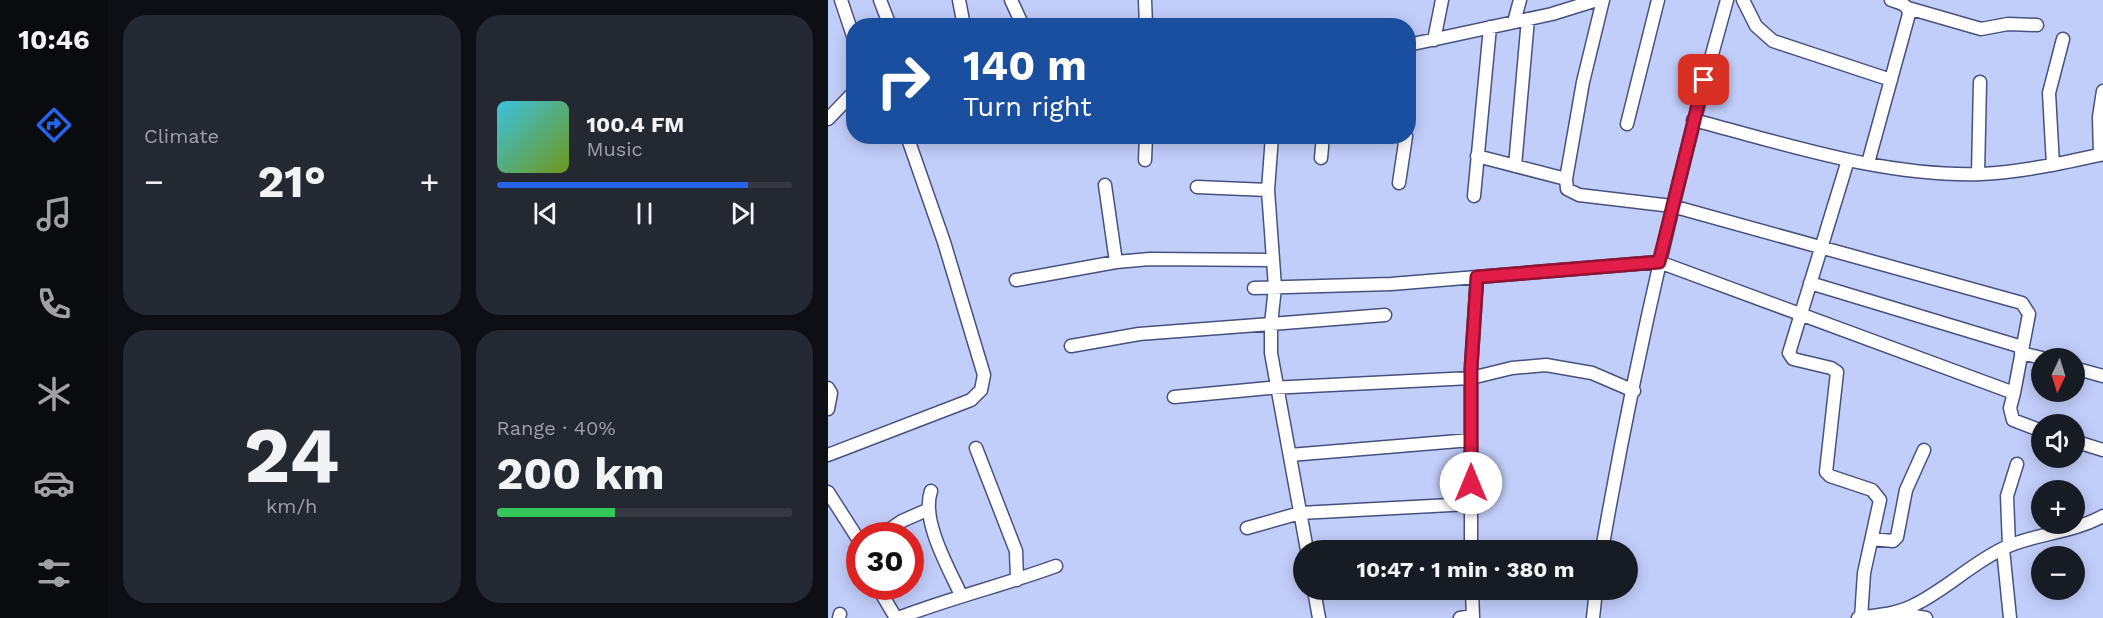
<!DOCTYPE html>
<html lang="en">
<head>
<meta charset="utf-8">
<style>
	body { margin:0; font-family:"Work Sans",sans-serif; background:#242831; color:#f1f3f6; height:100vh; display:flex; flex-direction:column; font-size:22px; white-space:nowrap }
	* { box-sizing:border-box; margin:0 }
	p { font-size:20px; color:#9ea1a6 }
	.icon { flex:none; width:33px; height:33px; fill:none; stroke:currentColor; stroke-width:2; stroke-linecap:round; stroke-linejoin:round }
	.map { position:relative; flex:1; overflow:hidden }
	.sheet { display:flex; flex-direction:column; gap:15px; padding:15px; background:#0d0f14; width:720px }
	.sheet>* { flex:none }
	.guide { position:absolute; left:18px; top:18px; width:570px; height:126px; border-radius:24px; box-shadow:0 3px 15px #0003; background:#1a4fa0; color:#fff; overflow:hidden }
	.needle { width:39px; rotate:184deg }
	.fabs { position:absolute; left:1203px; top:348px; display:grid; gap:12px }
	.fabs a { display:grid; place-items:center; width:54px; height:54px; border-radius:50%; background:#171b24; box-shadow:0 3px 15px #0003; font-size:30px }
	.speed { position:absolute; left:18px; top:522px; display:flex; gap:12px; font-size:30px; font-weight:700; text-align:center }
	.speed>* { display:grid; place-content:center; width:78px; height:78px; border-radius:50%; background:#171b24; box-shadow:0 3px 15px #0003; line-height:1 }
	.speed .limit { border:9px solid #d22; background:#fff; color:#111 }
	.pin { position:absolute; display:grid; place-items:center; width:51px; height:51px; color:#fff; margin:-26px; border-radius:12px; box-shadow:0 3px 9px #0006 }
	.me { position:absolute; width:66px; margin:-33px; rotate:0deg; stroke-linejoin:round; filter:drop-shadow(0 0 4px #0008) }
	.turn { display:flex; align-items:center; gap:21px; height:126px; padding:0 18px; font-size:27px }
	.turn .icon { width:78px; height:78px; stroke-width:2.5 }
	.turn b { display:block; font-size:42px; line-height:51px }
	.big { font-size:45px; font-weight:700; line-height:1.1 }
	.sheet .tile { flex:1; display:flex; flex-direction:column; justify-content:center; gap:9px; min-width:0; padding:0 21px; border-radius:24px; background:#242831 }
	.sheet .dial { align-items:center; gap:0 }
	.dial b { font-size:78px; line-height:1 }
	.song { display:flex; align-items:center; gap:18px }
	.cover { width:72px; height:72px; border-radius:9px; background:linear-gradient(135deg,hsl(190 70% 55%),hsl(80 70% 35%)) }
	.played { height:6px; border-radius:3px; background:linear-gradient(90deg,#2563eb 85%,#363941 85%) }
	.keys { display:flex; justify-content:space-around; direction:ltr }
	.heat { display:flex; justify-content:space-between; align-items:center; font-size:33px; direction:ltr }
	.charge { height:9px; border-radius:4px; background:linear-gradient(90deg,#34c759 40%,#363941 0) }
	.sheet .tiles { flex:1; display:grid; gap:15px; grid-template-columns:repeat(2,1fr) }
	.trip { position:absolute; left:465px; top:540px; width:345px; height:60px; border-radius:30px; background:#171b24; box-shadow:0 3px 15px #0003; font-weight:700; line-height:60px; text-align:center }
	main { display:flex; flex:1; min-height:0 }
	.tabs { display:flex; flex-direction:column; width:108px; justify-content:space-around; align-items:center; background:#090b0e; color:#9ea1a6 }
	.tabs .icon { width:42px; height:42px }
	.tabs .on { color:#2563eb }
	.tabs b { font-size:27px; color:#f1f3f6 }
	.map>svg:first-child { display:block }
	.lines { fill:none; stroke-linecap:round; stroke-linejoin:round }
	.minor-casing { stroke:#465180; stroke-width:15 }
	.minor { stroke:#fff; stroke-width:12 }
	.route-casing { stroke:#92132f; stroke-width:15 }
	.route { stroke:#e11d48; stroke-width:10 }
</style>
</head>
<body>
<main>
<nav class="tabs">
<b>10:46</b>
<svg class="icon on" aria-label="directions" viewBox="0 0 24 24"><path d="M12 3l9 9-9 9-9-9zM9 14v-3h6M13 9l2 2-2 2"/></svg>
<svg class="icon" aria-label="music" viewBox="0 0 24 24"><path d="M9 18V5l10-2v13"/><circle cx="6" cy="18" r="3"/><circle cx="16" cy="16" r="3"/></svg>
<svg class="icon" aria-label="phone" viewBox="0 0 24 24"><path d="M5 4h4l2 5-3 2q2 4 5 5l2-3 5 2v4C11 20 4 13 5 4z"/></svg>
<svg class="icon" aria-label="climate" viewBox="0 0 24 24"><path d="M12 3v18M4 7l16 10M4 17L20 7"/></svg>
<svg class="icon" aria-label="car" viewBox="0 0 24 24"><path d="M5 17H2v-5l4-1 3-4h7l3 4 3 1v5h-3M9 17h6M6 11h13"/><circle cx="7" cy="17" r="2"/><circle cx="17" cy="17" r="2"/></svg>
<svg class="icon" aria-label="filters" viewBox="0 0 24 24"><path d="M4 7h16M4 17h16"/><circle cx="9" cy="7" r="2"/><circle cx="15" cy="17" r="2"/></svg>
</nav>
<section class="sheet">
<div class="tiles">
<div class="tile"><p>Climate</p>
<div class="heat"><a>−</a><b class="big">21°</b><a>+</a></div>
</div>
<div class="tile">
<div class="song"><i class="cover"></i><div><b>100.4 FM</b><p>Music</p></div></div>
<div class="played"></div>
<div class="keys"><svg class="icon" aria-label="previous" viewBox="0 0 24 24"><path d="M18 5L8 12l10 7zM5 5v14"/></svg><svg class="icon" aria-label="pause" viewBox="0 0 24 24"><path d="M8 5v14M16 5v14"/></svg><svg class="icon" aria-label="next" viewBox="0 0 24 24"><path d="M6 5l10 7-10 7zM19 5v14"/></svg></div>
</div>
<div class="tile dial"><b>24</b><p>km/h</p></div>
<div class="tile"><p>Range · 40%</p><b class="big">200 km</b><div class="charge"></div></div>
</div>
</section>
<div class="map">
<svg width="1275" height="618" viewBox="0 0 1275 618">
	<rect width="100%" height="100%" fill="#c2cefa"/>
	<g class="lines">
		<defs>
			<path id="minor" d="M13,0L26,39
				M52,0L62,26
				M131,0L136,26
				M183,0L195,26
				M317,0L318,26
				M775,0L755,82L738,179L739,189L751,195L844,206L1194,303L1201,314L1186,393
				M915,0L928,26L945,41L1063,80
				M1080,8L1153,29L1180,24L1209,25
				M686,22L692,0
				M606,40L614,0
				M580,45L724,14L769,0
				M580,52V93
				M0,119L26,92
				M865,120C959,144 1055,177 1153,174C1194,172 1235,163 1275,154
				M799,124L830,0
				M1272,155L1271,117L1275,91
				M649,156L738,179
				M493,158L495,136
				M317,160L318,136
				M1020,160L961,353L965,359L1003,368L1009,372L998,472L1002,476L1044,490L1052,500L1036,573L1033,618
				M1040,163L1081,14C1080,4 1072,3 1063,0
				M1225,165L1221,93L1235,39
				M687,166L700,19
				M1150,174L1152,82
				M571,183L578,136
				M277,185L288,262
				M369,187L440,190
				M646,196L662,27
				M188,280L288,262L322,259L445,260
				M982,283L1194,347
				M426,288L563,284L831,262L1186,393L1182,408L1185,420L1214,431
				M243,346L311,334L443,324L447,287L440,190L444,136
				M1193,353L1214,358
				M1246,368L1275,376
				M0,388L3,393L0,409
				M346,397L441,388L643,378L684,368L718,365L764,373L806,391
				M1246,441L1275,450
				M148,448L188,551L189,580
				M0,455L143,400L153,390L156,375L116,242L79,136
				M462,455L643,440
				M103,491C93,520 120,567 133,595
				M0,492L32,542
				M419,528L472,513L642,504
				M52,536L74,521L99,510
				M1044,539L1065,541L1069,537L1078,490L1096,450
				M1181,546L1179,496L1189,464
				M1175,549L1182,618
				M479,550L443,353V324L557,315
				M643,550V368L649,277
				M774,550C806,365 848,181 899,0
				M49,586L68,618
				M486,590L491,618
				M644,590L645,618
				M1069,613L1098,618
				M11,618L12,614
				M70,618C122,598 176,585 228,566
				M632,618L645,616
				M765,618L768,590
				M1030,618C1050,615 1070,614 1088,604C1120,588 1145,562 1178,547C1210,533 1244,533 1275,516"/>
		</defs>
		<use href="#minor" class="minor-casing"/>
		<use href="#minor" class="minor"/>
	</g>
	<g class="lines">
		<defs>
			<path id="route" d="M643,483V368L649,277L831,262L876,80"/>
		</defs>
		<use href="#route" class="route-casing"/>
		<use href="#route" class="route"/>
	</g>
</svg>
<div class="fabs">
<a><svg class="needle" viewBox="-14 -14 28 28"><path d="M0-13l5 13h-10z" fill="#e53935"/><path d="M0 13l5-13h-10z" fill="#9ea1a6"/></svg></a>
<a><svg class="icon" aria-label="sound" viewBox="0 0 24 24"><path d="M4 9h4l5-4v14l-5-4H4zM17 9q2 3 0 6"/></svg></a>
<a>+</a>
<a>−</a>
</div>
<div class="speed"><div class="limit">30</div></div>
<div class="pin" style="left:876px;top:80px;background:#d93025"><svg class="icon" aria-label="arrive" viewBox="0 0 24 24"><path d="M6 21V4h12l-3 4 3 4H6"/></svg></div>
<svg class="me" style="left:643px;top:483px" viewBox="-20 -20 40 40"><circle r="19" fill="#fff"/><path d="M0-13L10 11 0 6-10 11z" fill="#e11d48"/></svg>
<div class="trip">10:47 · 1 min · 380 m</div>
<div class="guide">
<div class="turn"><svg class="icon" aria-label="right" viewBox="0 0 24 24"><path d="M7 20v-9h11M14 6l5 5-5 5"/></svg><div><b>140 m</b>Turn right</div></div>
</div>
</div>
</main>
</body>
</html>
